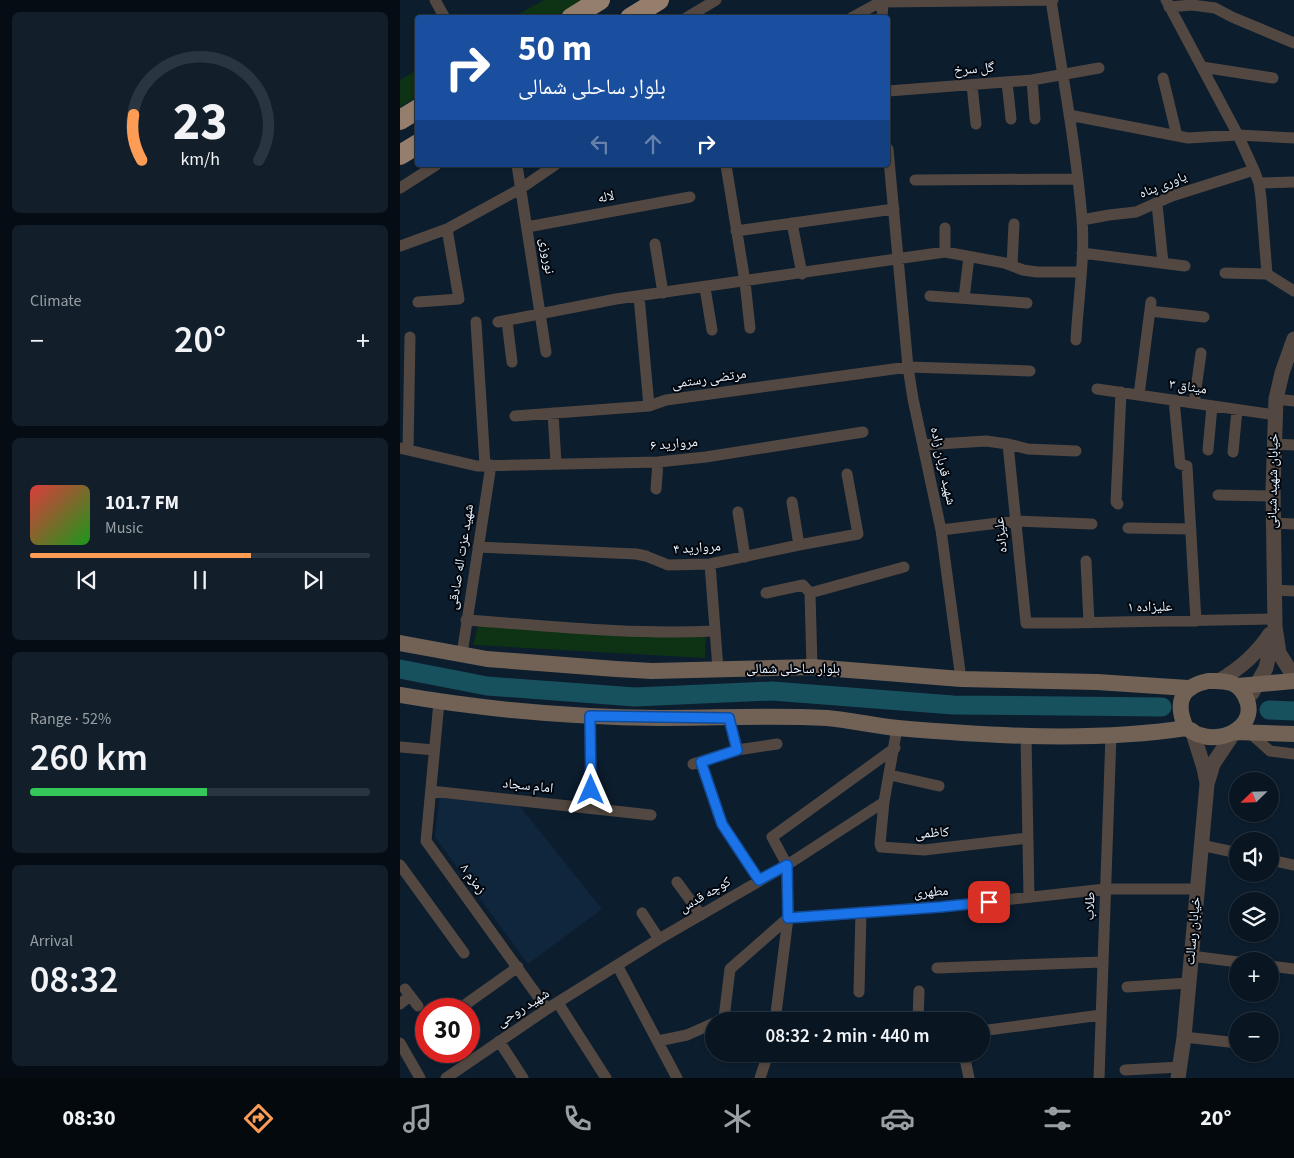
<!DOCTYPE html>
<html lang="en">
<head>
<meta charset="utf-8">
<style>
	body { margin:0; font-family:"Source Sans 3","Noto Naskh Arabic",sans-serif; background:#121f2a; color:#f1f3f6; height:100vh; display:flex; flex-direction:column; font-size:19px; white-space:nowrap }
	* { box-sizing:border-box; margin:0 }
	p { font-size:16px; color:#999fa5 }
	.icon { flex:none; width:28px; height:28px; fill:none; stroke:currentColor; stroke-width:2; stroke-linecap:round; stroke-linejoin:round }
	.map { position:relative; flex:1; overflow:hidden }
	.drawer { display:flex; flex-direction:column; gap:12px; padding:12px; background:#050c13; width:400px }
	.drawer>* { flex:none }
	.top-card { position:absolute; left:15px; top:15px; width:475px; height:152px; border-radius:5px; box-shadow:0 1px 4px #0004,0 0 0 1px #293540; background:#1a4fa0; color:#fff; overflow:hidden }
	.needle { width:32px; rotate:247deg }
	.fabs { position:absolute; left:829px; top:772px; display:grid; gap:10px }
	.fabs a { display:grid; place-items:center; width:50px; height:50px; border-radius:50%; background:#091622; box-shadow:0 1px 4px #0004,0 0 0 1px #293540; font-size:25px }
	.speed { position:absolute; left:15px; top:998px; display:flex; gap:10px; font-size:25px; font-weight:700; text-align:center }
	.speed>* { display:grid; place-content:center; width:65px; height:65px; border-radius:50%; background:#091622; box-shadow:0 1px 4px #0004,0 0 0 1px #293540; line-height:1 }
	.speed .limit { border:8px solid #d22; background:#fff; color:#111 }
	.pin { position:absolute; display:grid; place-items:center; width:42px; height:42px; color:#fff; margin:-21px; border-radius:10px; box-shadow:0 2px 8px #0006 }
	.me { position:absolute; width:55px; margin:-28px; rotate:0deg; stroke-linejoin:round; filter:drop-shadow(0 0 4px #0008) }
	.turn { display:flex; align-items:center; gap:18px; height:105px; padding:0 20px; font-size:22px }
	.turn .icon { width:65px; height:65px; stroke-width:2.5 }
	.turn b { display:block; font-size:35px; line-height:42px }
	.lanes { display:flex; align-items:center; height:48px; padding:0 20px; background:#0003; justify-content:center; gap:25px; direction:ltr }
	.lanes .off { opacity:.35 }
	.big { font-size:38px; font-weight:600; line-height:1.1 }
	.drawer .card { flex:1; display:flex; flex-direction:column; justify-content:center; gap:8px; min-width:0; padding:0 18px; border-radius:8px; background:#121f2a }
	.drawer .dial { align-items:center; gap:0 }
	.dial svg { height:130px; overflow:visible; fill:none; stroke:#293540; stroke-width:7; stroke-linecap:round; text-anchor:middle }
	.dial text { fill:#f1f3f6; stroke:none }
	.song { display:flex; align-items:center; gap:15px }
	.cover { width:60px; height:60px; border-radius:8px; background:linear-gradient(135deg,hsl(0 70% 55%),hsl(120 70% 35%)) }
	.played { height:5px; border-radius:2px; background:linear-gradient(90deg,#fd9c55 65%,#293540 65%) }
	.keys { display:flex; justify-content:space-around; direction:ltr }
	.heat { display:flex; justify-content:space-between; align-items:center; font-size:28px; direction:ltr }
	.charge { height:8px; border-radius:4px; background:linear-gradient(90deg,#34c759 52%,#293540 0) }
	.trip { position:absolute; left:305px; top:1012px; width:285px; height:50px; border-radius:25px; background:#091622; box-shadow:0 1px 4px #0004,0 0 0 1px #293540; font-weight:600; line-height:50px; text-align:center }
	.menu { display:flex; height:80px; justify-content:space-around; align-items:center; background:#04090e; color:#999fa5 }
	.menu .icon { width:35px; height:35px }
	.menu .on { color:#fd9c55 }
	.menu b { font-size:22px; color:#f1f3f6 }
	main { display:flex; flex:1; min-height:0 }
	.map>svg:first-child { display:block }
	.built { fill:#10263d }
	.green { fill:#0e3214 }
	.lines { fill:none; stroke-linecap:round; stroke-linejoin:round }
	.river { stroke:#17515e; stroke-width:19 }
	.minor { stroke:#534841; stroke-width:11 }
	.tertiary { stroke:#534841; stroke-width:15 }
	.secondary { stroke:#726255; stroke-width:16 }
	.trunk { stroke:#957e6c; stroke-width:20 }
	.route-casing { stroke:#114b97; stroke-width:12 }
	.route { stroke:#1a73e8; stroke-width:9 }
	.labels { text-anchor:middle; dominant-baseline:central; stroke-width:4; stroke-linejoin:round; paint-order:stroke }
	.street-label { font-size:14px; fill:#ebf4ff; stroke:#02070e }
</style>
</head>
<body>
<main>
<section class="drawer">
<div class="card dial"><svg viewBox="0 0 100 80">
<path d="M14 69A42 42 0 1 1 86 69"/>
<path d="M14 69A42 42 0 0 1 9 41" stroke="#fd9c55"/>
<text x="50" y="56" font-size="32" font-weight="700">23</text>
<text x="50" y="72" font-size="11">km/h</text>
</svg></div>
<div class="card"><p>Climate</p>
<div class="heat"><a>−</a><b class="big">20°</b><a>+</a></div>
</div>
<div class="card">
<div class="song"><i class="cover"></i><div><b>101.7 FM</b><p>Music</p></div></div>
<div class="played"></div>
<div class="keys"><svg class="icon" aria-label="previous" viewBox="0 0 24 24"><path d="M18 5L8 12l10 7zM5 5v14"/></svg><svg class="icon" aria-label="pause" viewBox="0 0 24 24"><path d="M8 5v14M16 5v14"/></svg><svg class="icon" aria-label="next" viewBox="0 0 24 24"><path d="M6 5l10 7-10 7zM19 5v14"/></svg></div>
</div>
<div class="card"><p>Range · 52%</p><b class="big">260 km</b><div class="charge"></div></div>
<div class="card"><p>Arrival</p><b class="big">08:32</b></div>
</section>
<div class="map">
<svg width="894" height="1078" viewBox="0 0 894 1078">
	<rect width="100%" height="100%" fill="#0c1d2e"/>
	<path class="built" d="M40,792L115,800L202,909L128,964L35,837Z"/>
	<path class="green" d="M144,0H184L154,17L112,18Z
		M17,70V97L0,107V80Z
		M78,625L306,636L305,658L73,645Z"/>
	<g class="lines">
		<path class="river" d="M0,669L87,686L235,697L372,691L553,705L762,707
			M869,710L894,711"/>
		<path class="minor" d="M35,0L45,18
			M651,0C662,73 676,146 682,219C685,258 678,301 676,340
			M766,0L838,135L854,170L859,183L861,198L867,274
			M483,2L653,0
			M769,7L792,5L815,8L832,17L894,43
			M286,18L316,0
			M451,18L484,0
			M482,18L483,2
			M802,67L873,78
			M763,78L777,136
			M632,80L635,119
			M607,82L611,119
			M572,85L576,124
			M488,91L632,80L699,68
			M669,115L788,138L838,135L894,138
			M488,149L508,367L513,399L541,530L561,679
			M117,165L146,352
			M326,165L345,282L350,328
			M515,180L677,179
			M859,183L894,182
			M0,188L36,165
			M757,204L763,263
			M682,220L709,215L736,212L772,196L854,170
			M392,223L402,274
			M127,227L290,197
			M545,228V252
			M336,231L494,209
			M255,244L263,293
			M0,246L47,229L120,189L155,165
			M682,253L785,266
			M612,266L614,224
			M825,273L867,274L894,291
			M305,288L312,330
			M239,296L249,406
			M530,296L627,303
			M564,298L569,257
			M18,302L59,299L47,229
			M750,311L804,317
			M107,321L112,362
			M76,322L85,465
			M98,322L216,299L545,252L605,263L623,270L637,272H680
			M697,389L875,415
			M739,395L751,302
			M876,399L894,401
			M774,400L780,464L787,466L796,621
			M794,403L801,353
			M153,413L156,463
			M115,416L249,406L266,400L508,367L630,371
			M608,444L626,623H666L875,619
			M874,444L894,445
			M523,445L586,441L608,444L628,449L676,451
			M0,448L77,466L258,462L306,457L463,432
			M8,450L10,337
			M808,450L812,406
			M833,452L837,410
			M256,489L258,462
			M818,495L873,496
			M392,502L399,545
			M718,504L716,502L721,392
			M338,512L345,557
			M873,523L894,524
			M728,528L791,529
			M541,530L615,521L692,524
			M78,547L236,554L246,556L268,565L310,564L399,545L458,534L447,474
			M686,561L689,623
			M310,564L318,669
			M874,590L894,591
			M366,593L403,585L410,593L504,567
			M410,593L412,667
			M66,620C149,626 232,635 315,631
			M62,654L91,465
			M39,702L26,841L147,1009
			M190,716L191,808
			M497,728L484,802L480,844L481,847L524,850L628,838
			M850,733L870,751L894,754
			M626,736L629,897
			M0,747L34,750
			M337,750L377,744
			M301,762L322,824L359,880
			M293,764L337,750L329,718
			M490,775L539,786
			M31,791L251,815
			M801,845L838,853
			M870,860L894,865
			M0,865L64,953
			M277,882L301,915
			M242,913L259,939
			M791,956L838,962
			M217,965L277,1078
			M870,966L894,969
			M537,968L702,962
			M727,987L788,983
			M5,989L18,1006
			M459,992L461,912
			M158,1003L206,1078
			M0,1004L10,996
			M59,1009L118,967
			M324,1018L330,969L388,918L540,907L705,889H797
			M318,1021L324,1018L346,1021
			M375,1021L388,918L387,865L372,837L495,748
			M518,1021L519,991
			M581,1031L701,1015
			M784,1037L838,1043
			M99,1041L123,1078
			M258,1041L287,1035L314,1023
			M0,1043L20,1078
			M564,1054L569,1078
			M725,1070L780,1067
			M46,1078L147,1009L259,939L387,865L484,802
			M360,1078L368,1054
			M699,1078L711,735"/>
		<path class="tertiary" d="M894,339L882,373L876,399L873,490L875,627L879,653L891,672L894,673
			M819,681C840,668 856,655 870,634
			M852,693L866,668L873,636
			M792,730L804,768L807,783
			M778,1078L784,1037L807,784L813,764L833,734"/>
		<path class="secondary" d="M0,643L87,659L216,669L252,671L412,667L561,679L697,682L788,688
			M808,681C815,681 823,680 831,683C837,685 842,690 845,696C860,724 825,744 800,735C795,734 791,730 786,728C775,703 780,687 808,681Z
			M837,686L894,681
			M0,695C86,710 173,717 260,718C315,718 372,715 427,718C451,720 474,726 498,728C590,736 695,742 786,728
			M835,732L894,734"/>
		<path class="trunk" d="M171,18L200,0
			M230,18L259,0
			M0,120L18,109
			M0,155L18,144"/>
	</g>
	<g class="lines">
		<defs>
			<path id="route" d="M191,790L190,716L329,718L337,750L301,762L322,824L359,880L387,865L388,918L540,907L589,902"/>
		</defs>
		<use href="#route" class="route-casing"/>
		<use href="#route" class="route"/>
	</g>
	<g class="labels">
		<g class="street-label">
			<text transform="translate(574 69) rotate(-4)">گل سرخ</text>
			<text transform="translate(763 185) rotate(-22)">یاوری پناه</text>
			<text transform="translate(206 197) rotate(-10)">لاله</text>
			<text transform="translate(147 256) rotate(81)">نوروزی</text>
			<text transform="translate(309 379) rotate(-8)">مرتضی رستمی</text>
			<text transform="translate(788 387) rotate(8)">میثاق ۳</text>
			<text transform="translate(274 444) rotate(-5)">مروارید ۶</text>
			<text transform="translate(543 466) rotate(78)">شهید قربان زاده</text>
			<text transform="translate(873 481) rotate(-89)">خیابان شهید شبانی</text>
			<text transform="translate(601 535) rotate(-96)">علیزاده</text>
			<text transform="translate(297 548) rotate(-4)">مروارید ۴</text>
			<text transform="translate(61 557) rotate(-81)">شهید عزت اله صادقی</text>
			<text transform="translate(750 607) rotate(-1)">علیزاده ۱</text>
			<text x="393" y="669">بلوار ساحلی شمالی</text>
			<text transform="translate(128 786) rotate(6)">امام سجاد</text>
			<text transform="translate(532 833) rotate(-3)">کاظمی</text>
			<text transform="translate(73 879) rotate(54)">زمزم ۸</text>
			<text transform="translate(531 892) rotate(-4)">مطهری</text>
			<text transform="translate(305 895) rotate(-30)">کوچه قدس</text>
			<text transform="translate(690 906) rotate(-88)">طلاب</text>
			<text transform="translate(793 931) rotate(-85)">خیابان رسالت</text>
			<text transform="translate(123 1008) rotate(-32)">شهید روحی</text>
		</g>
	</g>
</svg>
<div class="fabs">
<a><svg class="needle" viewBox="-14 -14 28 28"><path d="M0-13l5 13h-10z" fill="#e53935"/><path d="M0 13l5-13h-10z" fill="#999fa5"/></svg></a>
<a><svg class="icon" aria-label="sound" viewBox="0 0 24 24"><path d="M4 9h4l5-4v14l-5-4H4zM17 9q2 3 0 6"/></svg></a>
<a><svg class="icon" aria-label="layers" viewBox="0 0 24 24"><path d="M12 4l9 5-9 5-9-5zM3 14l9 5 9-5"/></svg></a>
<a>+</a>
<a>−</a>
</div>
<div class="speed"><div class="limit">30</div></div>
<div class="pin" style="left:589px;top:902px;background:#d93025"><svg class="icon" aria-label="arrive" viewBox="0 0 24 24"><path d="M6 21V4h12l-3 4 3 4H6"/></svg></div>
<svg class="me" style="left:191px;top:790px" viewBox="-20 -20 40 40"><path d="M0-17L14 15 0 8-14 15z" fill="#1a73e8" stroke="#fff" stroke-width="4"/></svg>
<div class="trip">08:32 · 2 min · 440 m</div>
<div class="top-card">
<div class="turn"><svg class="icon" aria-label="right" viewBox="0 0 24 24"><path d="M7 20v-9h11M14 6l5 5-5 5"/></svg><div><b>50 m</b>بلوار ساحلی شمالی</div></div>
<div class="lanes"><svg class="icon off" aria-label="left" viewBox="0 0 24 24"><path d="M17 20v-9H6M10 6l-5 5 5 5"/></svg><svg class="icon off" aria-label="ahead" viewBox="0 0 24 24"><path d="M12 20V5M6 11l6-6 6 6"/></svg><svg class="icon" aria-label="right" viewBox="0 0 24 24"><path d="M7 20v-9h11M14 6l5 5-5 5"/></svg></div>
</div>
</div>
</main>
<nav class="menu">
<b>08:30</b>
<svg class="icon on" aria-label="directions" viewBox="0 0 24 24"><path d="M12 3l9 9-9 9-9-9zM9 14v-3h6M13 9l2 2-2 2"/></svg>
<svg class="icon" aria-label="music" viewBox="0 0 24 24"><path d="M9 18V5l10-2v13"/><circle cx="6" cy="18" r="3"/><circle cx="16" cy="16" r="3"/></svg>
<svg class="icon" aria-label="phone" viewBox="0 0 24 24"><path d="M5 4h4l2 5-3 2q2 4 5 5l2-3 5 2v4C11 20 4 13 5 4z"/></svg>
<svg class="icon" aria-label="climate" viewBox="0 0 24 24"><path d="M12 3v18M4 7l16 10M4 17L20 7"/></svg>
<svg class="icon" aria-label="car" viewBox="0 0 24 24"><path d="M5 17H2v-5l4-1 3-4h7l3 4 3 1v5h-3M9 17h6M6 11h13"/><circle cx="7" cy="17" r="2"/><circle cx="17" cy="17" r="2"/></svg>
<svg class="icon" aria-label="filters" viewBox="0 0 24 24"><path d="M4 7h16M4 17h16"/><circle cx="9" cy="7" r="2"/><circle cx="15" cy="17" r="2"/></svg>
<b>20°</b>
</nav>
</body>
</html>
